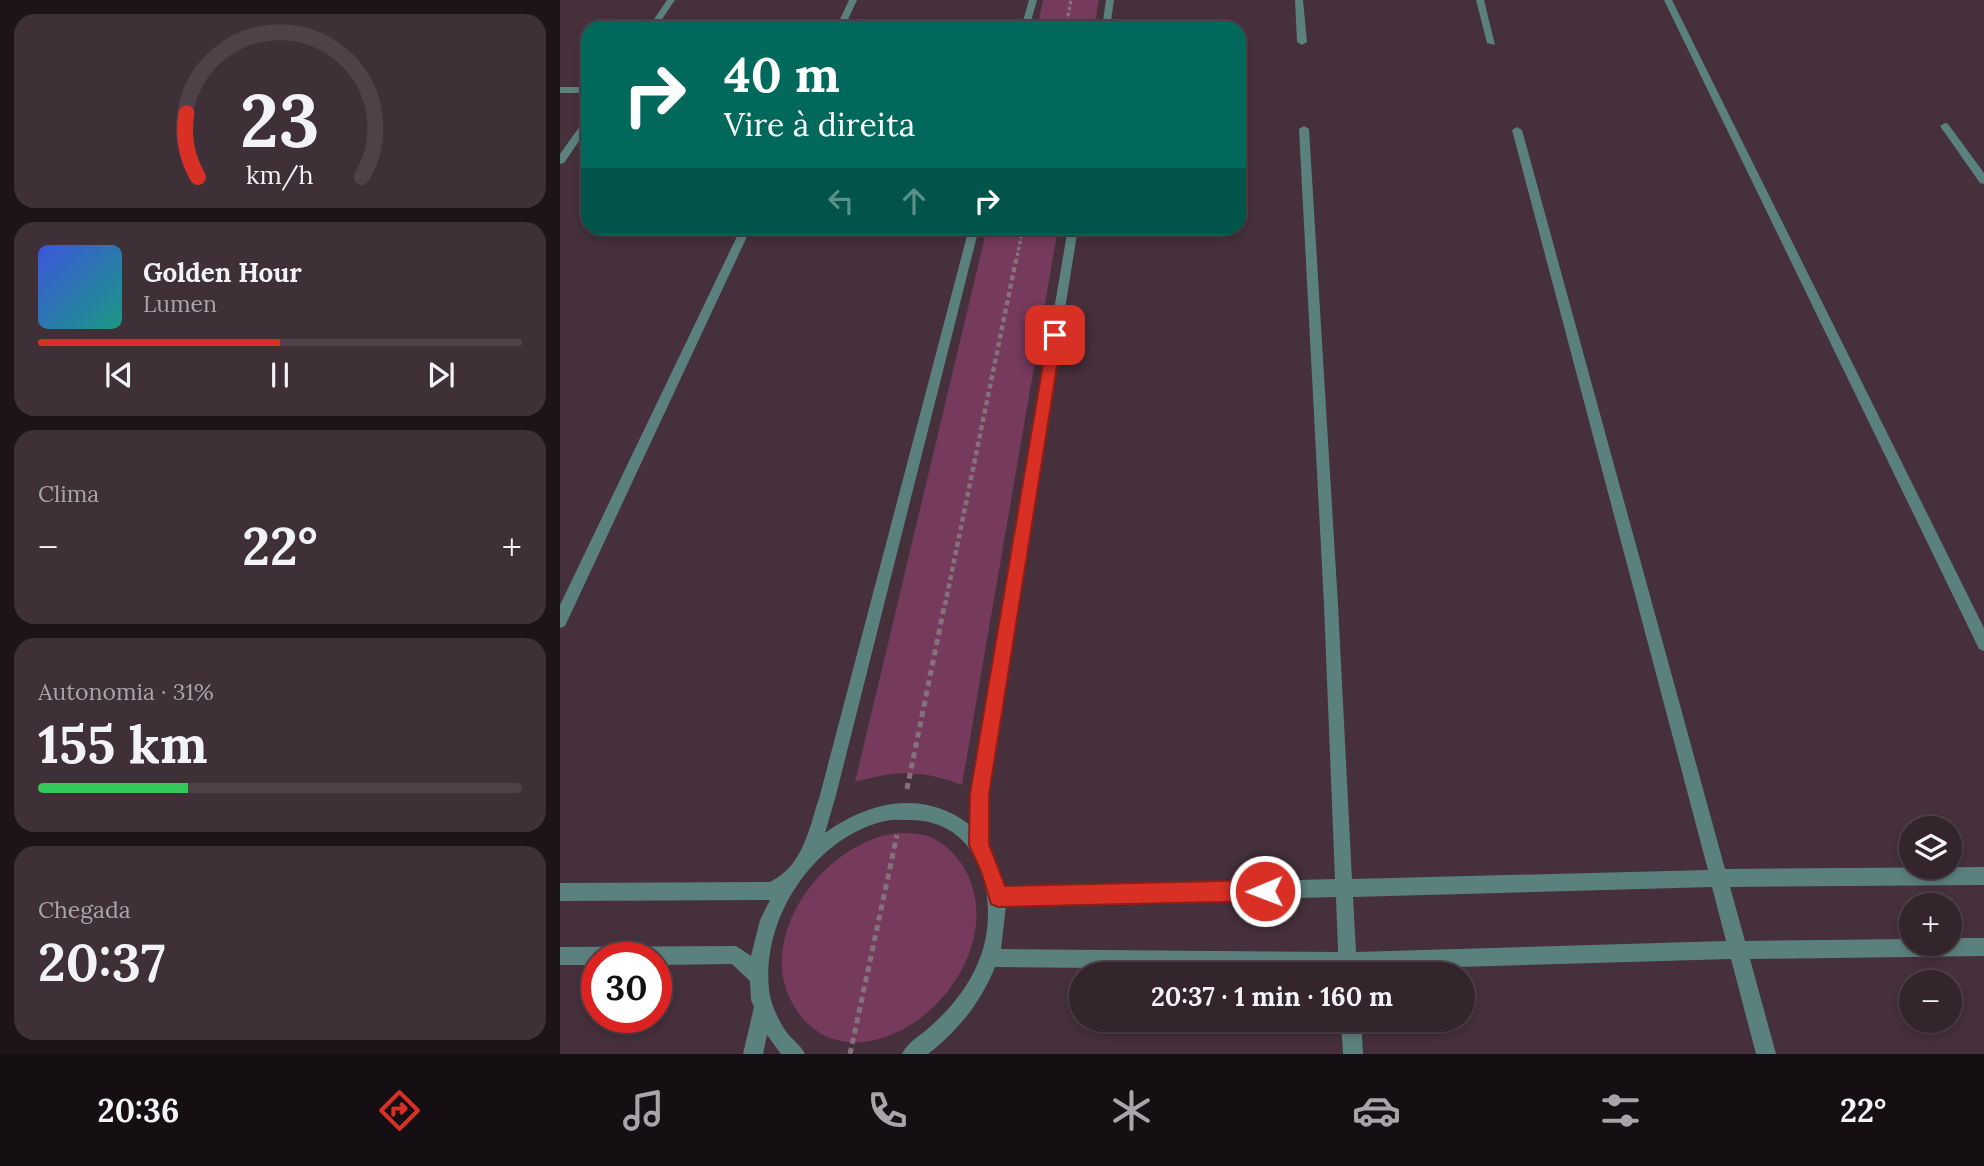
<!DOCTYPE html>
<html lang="pt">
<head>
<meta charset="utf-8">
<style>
	body { margin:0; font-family:Lora,serif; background:#3f3038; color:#f1f3f6; height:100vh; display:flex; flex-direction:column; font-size:26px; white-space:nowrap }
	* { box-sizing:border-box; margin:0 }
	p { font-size:23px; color:#a9a4a9 }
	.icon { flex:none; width:38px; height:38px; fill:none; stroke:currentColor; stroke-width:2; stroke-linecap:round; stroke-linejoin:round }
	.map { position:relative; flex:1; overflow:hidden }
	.side { display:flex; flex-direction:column; gap:14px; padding:14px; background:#1d1418; width:560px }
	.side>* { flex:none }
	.hud { position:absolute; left:21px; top:21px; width:665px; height:214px; border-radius:21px; box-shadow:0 4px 10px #0003,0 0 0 2px #4e4148; background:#00695c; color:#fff; overflow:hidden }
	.controls { position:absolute; left:1339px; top:816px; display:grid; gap:14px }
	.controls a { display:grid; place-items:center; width:63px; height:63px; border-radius:50%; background:#34242c; box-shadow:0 4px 10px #0003,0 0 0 2px #4e4148; font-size:35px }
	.speed { position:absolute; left:21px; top:942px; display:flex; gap:14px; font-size:35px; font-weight:700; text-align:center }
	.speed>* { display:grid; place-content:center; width:91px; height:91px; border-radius:50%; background:#34242c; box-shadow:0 4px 10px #0003,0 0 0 2px #4e4148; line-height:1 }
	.speed .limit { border:10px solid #d22; background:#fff; color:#111 }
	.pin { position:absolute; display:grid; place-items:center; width:60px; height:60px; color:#fff; margin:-30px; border-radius:14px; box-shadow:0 4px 10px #0006 }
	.me { position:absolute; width:77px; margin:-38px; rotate:269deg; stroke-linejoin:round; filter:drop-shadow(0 0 5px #0008) }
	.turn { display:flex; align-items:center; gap:24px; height:147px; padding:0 28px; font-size:32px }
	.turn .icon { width:91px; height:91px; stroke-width:2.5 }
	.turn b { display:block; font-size:49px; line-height:60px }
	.lanes { display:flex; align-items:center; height:66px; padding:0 28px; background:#0003; justify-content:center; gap:35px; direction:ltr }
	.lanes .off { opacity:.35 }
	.big { font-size:52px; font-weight:800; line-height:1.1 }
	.side .card { flex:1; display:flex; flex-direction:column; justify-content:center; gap:10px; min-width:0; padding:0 24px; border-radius:21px; background:#3f3038 }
	.side .dial { align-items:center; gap:0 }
	.dial svg { height:182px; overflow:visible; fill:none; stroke:#4e4148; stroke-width:7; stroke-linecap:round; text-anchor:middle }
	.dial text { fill:#f1f3f6; stroke:none }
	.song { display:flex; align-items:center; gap:21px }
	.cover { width:84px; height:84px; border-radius:10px; background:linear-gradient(135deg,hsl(230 70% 55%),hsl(170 70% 35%)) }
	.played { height:7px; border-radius:4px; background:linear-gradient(90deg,#d93025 50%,#4e4148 50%) }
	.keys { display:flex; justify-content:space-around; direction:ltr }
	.heat { display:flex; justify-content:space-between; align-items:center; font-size:38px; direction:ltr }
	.charge { height:10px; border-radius:5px; background:linear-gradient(90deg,#34c759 31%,#4e4148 0) }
	.trip { position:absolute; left:509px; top:962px; width:406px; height:70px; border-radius:35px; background:#34242c; box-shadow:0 4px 10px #0003,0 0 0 2px #4e4148; font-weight:800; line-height:70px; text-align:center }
	.tab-bar { display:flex; height:112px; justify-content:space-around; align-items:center; background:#150e12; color:#a9a4a9 }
	.tab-bar .icon { width:49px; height:49px }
	.tab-bar .selected { color:#d93025 }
	.tab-bar b { font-size:32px; color:#f1f3f6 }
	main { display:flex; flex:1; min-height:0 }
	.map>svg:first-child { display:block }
	.green { fill:#753a5c }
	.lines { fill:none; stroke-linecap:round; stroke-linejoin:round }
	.path-far2 { stroke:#84727b; stroke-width:3.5; stroke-dasharray:3.5 2.5; stroke-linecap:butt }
	.path-far1 { stroke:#84727b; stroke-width:4.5; stroke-dasharray:5 3.5; stroke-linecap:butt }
	.path { stroke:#84727b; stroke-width:5; stroke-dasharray:6 4.5; stroke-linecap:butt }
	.street { fill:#5b817e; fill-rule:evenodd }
	.route { fill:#d93025; stroke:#8d1f18; stroke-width:2 }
</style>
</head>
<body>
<main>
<section class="side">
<div class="card dial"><svg viewBox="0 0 100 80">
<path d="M14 69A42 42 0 1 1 86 69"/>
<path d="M14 69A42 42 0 0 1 9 41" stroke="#d93025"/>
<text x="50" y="56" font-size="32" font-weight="700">23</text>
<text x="50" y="72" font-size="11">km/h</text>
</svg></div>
<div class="card">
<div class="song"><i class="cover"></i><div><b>Golden Hour</b><p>Lumen</p></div></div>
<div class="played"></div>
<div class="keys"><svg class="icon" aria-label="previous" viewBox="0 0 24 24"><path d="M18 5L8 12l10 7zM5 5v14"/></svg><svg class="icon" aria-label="pause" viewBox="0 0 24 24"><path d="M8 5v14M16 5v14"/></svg><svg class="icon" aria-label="next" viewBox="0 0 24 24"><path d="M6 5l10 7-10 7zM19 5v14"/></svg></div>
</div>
<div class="card"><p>Clima</p>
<div class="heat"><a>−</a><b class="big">22°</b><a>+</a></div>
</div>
<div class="card"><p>Autonomia · 31%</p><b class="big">155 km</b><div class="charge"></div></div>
<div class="card"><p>Chegada</p><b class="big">20:37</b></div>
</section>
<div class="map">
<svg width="1424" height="1054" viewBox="0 0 1424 1054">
	<rect width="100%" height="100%" fill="#45303b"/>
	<path class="green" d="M483,0H539L534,28H477Z
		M427,228H498L402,785C360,770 339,770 295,782Z
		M337,833C346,833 355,833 364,835C379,839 392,850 401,863C448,933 380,1033 304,1042C282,1044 262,1038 247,1023C181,956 257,843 337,833Z"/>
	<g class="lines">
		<path class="path-far2" d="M506,28L511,0
			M456,262L463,228"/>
		<path class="path-far1" d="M385,605L456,260"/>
		<path class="path" d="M347,789L385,603
			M290,1054L337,835"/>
		<path class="street" d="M107,0H115L96,28H88Z
			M289,0H297L284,28H276Z
			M469,0H477L469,28H461Z
			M546,0H554L550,28H542Z
			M735,0H743L747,42L742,45L737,42Z
			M916,0H924L935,45L927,43Z
			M1104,0H1112L1424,628V651L1419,649Z
			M0,87H28V93H0Z
			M28,118V128L4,163L0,164V154L25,119Z
			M1385,123L1388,124L1424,173V184L1420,183L1380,126Z
			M744,126L749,129L778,605L792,879L1148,870L952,130L957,127L962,130L1165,869L1424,867V885L1170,887L1185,941L1351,939V943H1390V938H1424V956L1190,959L1216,1054H1196L1171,959L797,970V975H779L778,970L435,967C421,1002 398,1031 368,1054H342C347,1042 363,1034 372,1025C398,1002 420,971 426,936C435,882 414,821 351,820C343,820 333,819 325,821C252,838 198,923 210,996C212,1006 219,1021 225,1030C231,1039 240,1044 245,1054H221L207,1035L203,1054H183L194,1007L191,1000L190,981L172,964L96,965V957H37V965H0V947L176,946L191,956L200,920L210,900L0,901V883L210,882C244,865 249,828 260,795L409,228H419L276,795L265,833C309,801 364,789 410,825L411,794L508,228H518L427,794L428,845L439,871L444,888L775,879L764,605L739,129ZM1152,887L1166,941L796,952L793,897ZM776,897L778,952L441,949L446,906Z
			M181,228H191L5,626L0,628V605Z
			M781,1020H801L803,1054H783Z"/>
	</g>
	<path class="route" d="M495,330L502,335L429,794V844L445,886L705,880L712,883L715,891L712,898L705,901L438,907L431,904L421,871L409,845L410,794L488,335Z"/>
</svg>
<div class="controls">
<a><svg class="icon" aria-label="layers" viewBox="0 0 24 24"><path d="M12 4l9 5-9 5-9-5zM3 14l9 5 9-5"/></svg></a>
<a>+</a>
<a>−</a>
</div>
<div class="speed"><div class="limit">30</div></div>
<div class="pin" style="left:495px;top:335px;background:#d93025"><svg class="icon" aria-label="arrive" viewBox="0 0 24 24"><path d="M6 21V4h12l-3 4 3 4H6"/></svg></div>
<svg class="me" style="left:705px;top:891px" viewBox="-20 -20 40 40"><circle r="17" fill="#d93025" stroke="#fff" stroke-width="3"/><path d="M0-11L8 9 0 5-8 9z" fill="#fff"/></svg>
<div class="trip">20:37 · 1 min · 160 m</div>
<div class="hud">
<div class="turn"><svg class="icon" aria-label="right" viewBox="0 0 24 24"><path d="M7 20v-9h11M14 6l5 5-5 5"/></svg><div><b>40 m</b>Vire à direita</div></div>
<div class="lanes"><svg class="icon off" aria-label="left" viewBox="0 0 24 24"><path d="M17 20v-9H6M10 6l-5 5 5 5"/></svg><svg class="icon off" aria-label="ahead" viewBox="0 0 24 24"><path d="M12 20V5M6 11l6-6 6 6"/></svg><svg class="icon" aria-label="right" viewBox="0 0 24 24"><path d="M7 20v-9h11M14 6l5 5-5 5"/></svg></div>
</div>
</div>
</main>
<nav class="tab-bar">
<b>20:36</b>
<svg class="icon selected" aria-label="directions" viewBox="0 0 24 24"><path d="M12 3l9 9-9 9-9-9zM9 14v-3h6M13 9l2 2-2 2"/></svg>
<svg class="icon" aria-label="music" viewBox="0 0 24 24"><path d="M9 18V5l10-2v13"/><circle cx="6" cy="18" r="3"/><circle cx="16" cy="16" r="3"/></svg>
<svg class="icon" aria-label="phone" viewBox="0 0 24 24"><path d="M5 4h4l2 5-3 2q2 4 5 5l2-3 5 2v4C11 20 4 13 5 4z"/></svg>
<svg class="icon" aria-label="climate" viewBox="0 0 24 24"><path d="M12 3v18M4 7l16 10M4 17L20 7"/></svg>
<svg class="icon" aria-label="car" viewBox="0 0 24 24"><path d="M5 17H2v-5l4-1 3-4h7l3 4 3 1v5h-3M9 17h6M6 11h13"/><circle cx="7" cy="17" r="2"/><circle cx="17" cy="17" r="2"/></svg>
<svg class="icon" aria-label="filters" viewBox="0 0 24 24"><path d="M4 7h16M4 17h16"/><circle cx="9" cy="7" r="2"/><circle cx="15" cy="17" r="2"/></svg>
<b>22°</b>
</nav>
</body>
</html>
